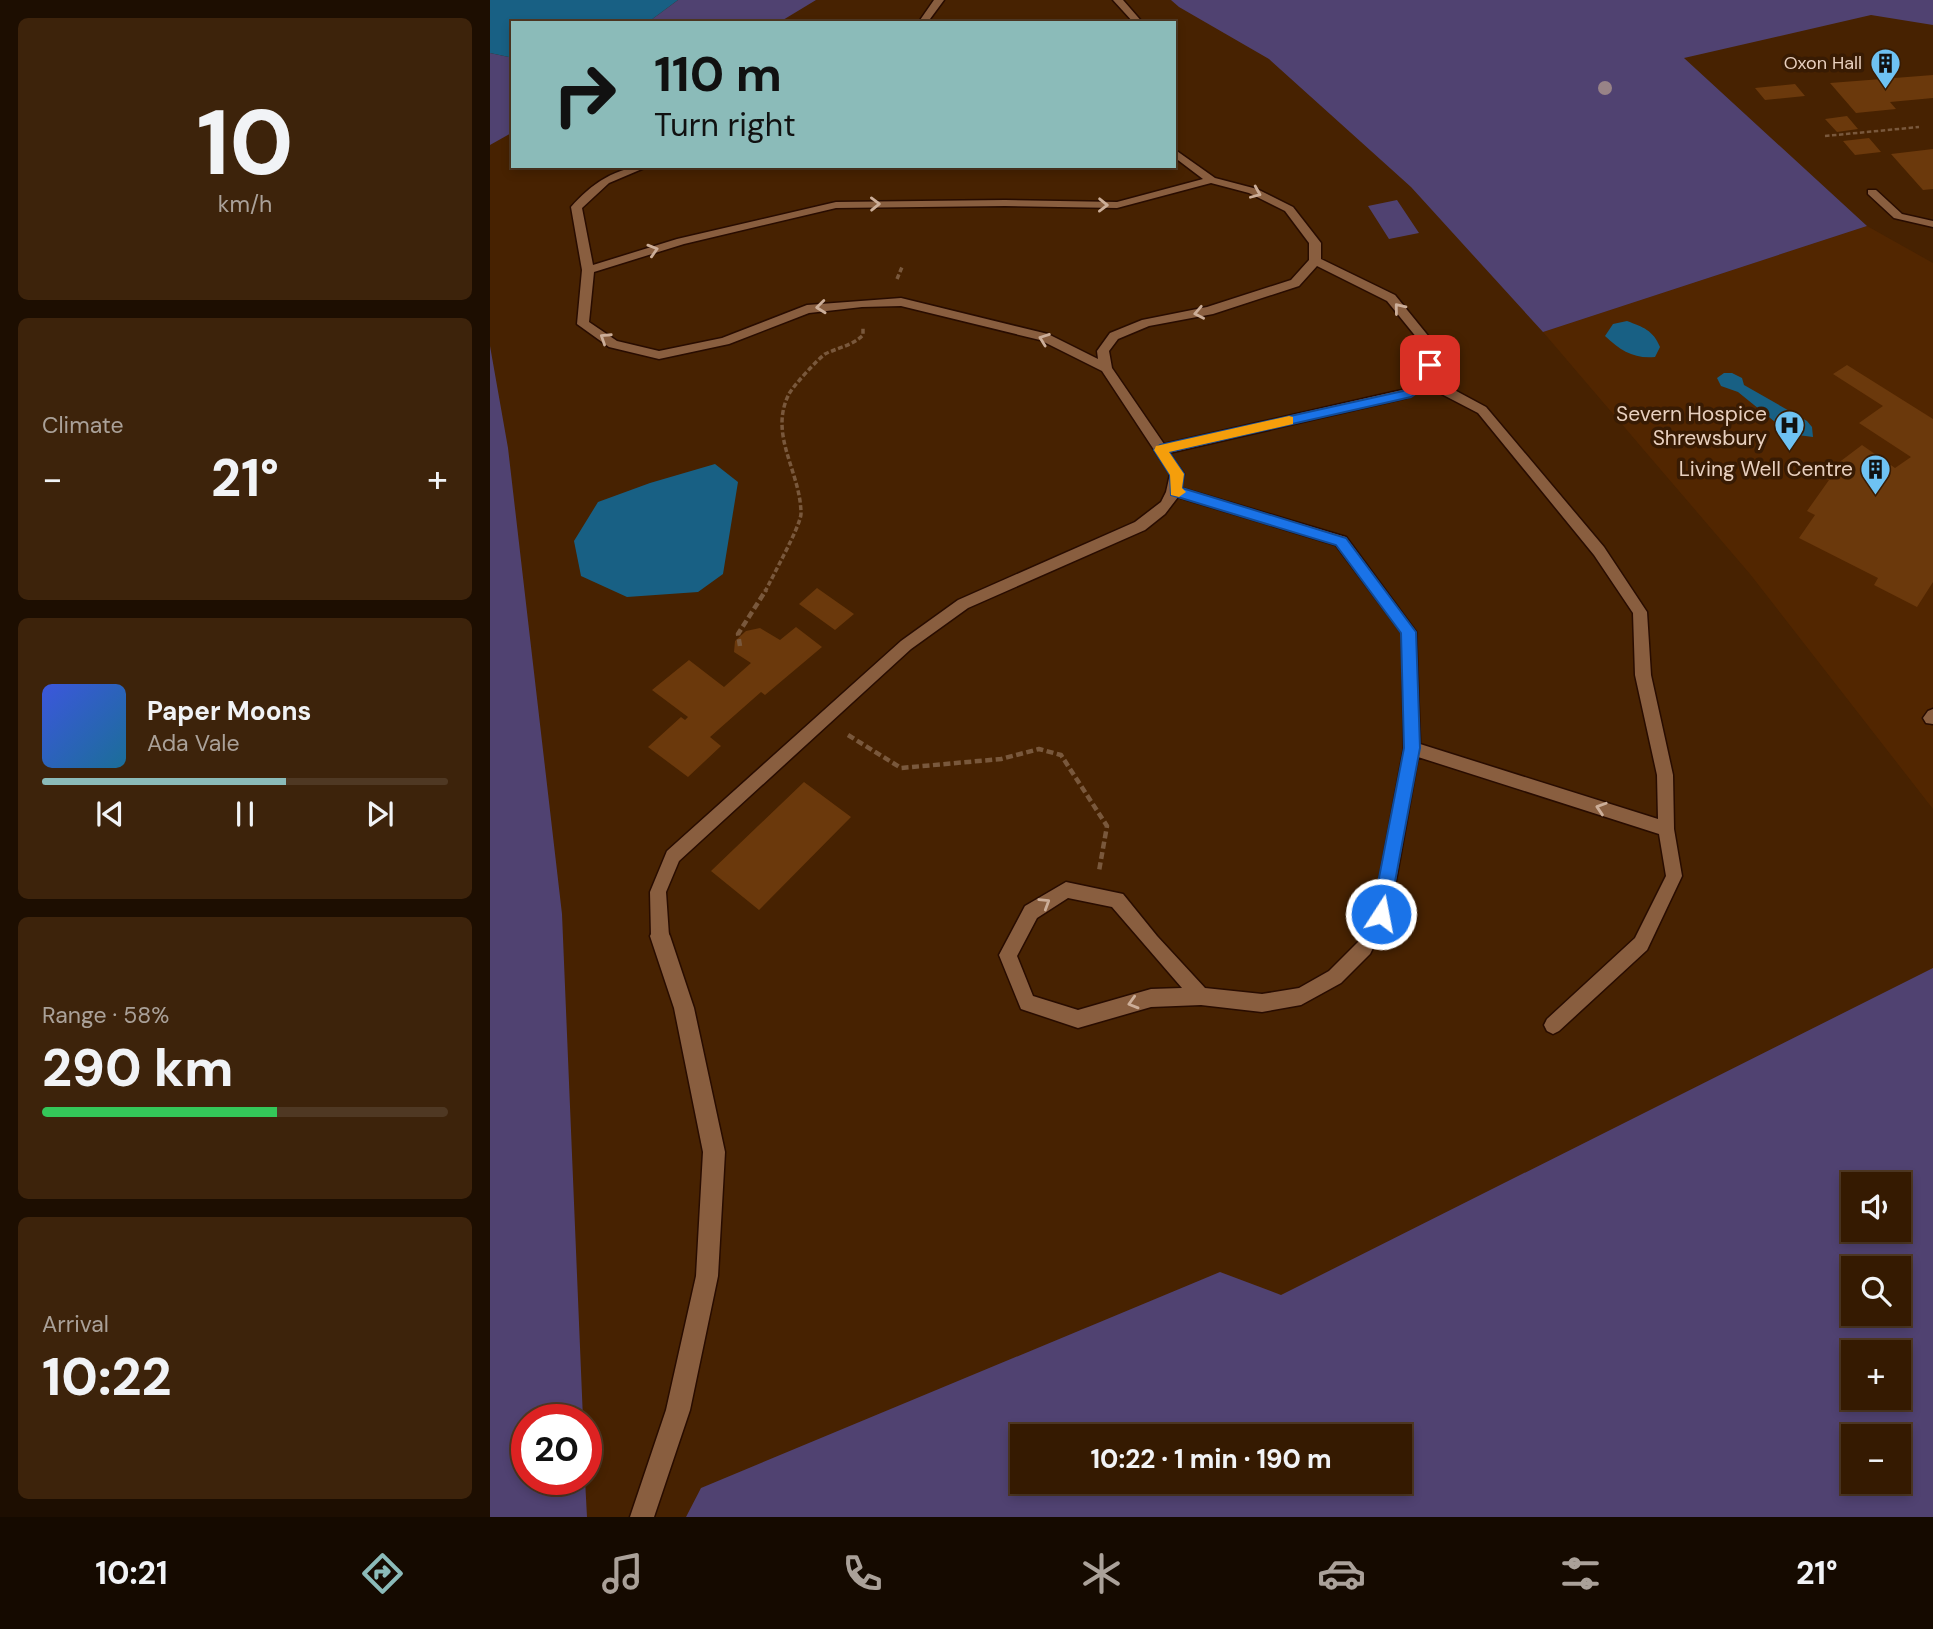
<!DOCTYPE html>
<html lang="en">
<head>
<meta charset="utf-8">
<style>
	body { margin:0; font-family:"DM Sans",sans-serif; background:#3d230b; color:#f1f3f6; height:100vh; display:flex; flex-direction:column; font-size:26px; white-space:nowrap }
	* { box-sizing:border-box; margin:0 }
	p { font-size:23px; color:#aaa199 }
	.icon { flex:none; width:38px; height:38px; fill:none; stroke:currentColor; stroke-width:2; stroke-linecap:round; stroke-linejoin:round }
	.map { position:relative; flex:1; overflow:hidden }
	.drawer { display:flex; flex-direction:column; gap:18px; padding:18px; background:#1d0e01; width:490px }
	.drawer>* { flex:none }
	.hud { position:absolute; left:21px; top:21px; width:665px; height:147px; border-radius:0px; box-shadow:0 4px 10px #0003,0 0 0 2px #4f3823; background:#8bbbb9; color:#111; overflow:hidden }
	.buttons { position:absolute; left:1351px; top:1172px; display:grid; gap:14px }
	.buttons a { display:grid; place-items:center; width:70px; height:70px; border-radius:0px; background:#351a01; box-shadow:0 4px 10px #0003,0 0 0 2px #4f3823; font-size:35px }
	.speed { position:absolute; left:21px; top:1404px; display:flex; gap:14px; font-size:35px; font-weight:700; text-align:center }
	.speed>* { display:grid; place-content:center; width:91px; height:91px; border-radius:50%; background:#351a01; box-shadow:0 4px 10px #0003,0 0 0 2px #4f3823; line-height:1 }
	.speed .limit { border:10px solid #d22; background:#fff; color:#111 }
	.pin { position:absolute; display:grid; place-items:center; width:60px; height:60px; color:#fff; margin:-30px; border-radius:14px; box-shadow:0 4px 10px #0006 }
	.me { position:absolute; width:77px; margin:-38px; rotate:11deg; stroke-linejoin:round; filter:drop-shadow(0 0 5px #0008) }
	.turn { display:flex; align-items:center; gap:24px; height:147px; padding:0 28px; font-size:32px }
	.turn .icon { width:91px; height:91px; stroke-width:2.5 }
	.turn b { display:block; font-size:49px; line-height:60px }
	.big { font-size:52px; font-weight:800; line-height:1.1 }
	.drawer .widget { flex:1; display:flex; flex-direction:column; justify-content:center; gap:10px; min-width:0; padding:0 24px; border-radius:10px; background:#3d230b }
	.drawer .dial { align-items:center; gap:0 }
	.dial b { font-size:91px; line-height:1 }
	.song { display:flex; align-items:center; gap:21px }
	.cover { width:84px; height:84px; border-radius:10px; background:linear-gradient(135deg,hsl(230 70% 55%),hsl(200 70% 35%)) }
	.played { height:7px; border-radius:4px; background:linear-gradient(90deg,#8bbbb9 60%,#4f3823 60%) }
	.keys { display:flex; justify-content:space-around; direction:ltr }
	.heat { display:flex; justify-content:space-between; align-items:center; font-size:38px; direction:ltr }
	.charge { height:10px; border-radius:5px; background:linear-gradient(90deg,#34c759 58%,#4f3823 0) }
	.trip { position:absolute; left:520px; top:1424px; width:402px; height:70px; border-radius:0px; background:#351a01; box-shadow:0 4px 10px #0003,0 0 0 2px #4f3823; font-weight:800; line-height:70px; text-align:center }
	.tabs { display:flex; height:112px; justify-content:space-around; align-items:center; background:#150a00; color:#aaa199 }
	.tabs .icon { width:49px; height:49px }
	.tabs .selected { color:#8bbbb9 }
	.tabs b { font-size:32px; color:#f1f3f6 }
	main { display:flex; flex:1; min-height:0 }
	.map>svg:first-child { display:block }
	.built { fill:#522600 }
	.green { fill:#504271; fill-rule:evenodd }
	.water { fill:#186084 }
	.building { fill:#6b390c }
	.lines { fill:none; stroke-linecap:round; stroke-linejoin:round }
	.service-casing { stroke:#280c00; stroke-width:3 }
	.minor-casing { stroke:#280c00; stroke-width:3 }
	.path-far2 { stroke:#79583c; stroke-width:2.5; stroke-dasharray:4.5 2.5; stroke-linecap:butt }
	.path-far1 { stroke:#79583c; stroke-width:3.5; stroke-dasharray:5 2.5; stroke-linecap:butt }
	.path { stroke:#79583c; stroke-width:4.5; stroke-dasharray:7 3.5; stroke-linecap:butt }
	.service { fill:#895e3f; fill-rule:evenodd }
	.minor { fill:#895e3f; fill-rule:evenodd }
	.tree { fill:#988387 }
	.oneway { stroke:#ccae99 }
	.route { fill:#1a73e8; stroke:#114b97; stroke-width:2 }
	.slow { fill:#f59e0b }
	.labels { text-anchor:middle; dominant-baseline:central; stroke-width:7; stroke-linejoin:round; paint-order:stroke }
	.far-poi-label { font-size:18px; fill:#e8d0bf; stroke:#381b03; text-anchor:end }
	.poi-label { font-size:21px; fill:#e8d0bf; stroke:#381b03; text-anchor:end }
</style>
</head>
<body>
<main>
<section class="drawer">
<div class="widget dial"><b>10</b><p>km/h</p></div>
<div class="widget"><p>Climate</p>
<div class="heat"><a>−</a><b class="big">21°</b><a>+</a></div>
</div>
<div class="widget">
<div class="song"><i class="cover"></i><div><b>Paper Moons</b><p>Ada Vale</p></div></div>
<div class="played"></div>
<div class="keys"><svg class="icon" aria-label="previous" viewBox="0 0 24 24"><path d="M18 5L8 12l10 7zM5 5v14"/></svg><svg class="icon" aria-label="pause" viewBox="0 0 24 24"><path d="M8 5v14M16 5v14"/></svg><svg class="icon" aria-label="next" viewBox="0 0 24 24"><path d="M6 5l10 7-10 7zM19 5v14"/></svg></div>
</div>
<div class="widget"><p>Range · 58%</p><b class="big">290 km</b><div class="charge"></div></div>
<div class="widget"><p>Arrival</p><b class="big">10:22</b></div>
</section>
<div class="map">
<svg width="1443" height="1517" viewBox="0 0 1443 1517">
	<rect width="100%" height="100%" fill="#472201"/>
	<path class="built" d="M1377,226L1443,263V809L1260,574L1053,332Z"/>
	<path class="green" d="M188,0H326L288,23H157Z
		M681,0H1443V25L1381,15L1194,58L1377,226L1053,332L921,187L779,59L689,7Z
		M0,53L23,58V132L0,145Z
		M907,200L929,233L899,239L878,206Z
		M0,346L18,448L72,914L93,1419H37V1479H95L97,1517H0Z
		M1443,968V1517H196L211,1488L730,1272L791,1295ZM1363,1185H1409V1230H1363ZM1363,1269H1409V1314H1363ZM1363,1353H1409V1398H1363ZM532,1437H910V1482H532ZM1363,1437H1409V1482H1363Z"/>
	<path class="water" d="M0,0H188L157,23H23V58L0,53Z
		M1137,321C1153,327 1163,330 1170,347L1165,357C1144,359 1131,351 1115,336L1123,324Z
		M1234,373H1242L1252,378L1254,385L1317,421L1322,427L1323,437L1300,434L1248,392L1231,386L1227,378Z
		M225,464L248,482L233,574L208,592L137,597L91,576L84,541L108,502L160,483Z"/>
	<path class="building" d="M1443,75V98L1400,102L1406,109L1366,113L1340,83Z
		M1305,84L1315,96L1275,100L1265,88Z
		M1357,116L1368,129L1347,132L1335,119Z
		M1379,138L1391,152L1365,155L1353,141Z
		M1443,149V189L1433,190L1401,154Z
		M1357,365L1443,419V582L1427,607L1384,585L1388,578L1309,538L1325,515L1317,511L1339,480L1331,476L1372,445L1405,468L1421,457L1369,423L1393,406L1343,374Z
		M327,588L364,614L345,630L309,604Z
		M306,627L332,647L275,695L271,692L220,737L231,746L198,777L158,747L191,717L195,720L198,717L162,690L199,660L234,687L261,663L244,652L245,641L256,631L270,628L290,640Z
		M314,782L361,817L269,910L221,871Z"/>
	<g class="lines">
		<defs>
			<path id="service" d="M444,0H454L437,23H428Z
				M623,0H633L653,23H644Z
				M684,149L725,178L767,189L803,207L831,243V259L905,295L948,348L944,379L996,407L1114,547L1157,612L1161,675L1183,775L1184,829L1192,876L1157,950L1069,1031L1063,1034L1057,1031L1054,1025L1057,1019L1145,938L1176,876L1169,834L928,757L900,914L880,954L851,983L811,1005L772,1012L711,1005L661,1007L588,1028L531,1009L509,955L535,906L576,882L633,894L667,936L715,988L772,994L809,988L839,971L868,942L883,913L914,748L912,633L846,545L688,497L675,514L655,530L478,608L421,649L189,861L176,892L179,936L176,942L170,944L164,942L161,936L160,892L177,851L411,641L468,600L645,522L671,502L676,492L680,474L612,371L550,340L411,306L372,307L319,313L239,344L169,359L119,347L87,324L92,270L81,207C101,184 127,166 159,166L119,183L92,208L103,265L187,239L346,202L515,200L627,202L713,179L684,157ZM721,183L759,193L795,211L819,243V260L801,280L717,307L652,320L620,333L607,351L608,359L558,334L411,298L317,305L232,338L169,351L127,341L99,322L104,272L194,244L346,208L515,206L627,208ZM827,266L897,301L936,349L932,379L912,390L674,444L622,368L619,351L628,339L659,326L723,314L809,286ZM938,387L988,413L1104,555L1143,613L1145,675L1167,775L1168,819L930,744L926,632L856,537L691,488L694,474L679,453L916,398ZM578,898L622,907L692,988L661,989L588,1010L543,996L527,956L547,918Z
				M1378,190H1386L1412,214L1443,221V227L1404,218L1378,194Z
				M1443,709V724L1436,723L1433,718L1438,711Z"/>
			<path id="minor" d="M170,927L177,930L180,936L204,1008L235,1152L228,1276L200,1410L164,1517H140L176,1410L206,1276L213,1152L184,1008L160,936L163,930Z"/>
		</defs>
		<use href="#service" class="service-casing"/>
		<use href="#minor" class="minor-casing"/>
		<path class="path-far2" d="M1335,136L1429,127"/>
		<path class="path-far1" d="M407,279L412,267
			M275,592C282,577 310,527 311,514C311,472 278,435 299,394C303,386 328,359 335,354C349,347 362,346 373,335V328"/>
		<path class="path" d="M250,646L248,634L276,590
			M358,735L411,768L511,759L549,749L571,755L617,826L609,871"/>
		<use href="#service" class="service"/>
		<use href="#minor" class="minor"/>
	</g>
	<circle class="tree" cx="1115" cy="88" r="7"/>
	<defs><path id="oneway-chevron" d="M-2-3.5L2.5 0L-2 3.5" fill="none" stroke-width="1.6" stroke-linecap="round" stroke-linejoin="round" transform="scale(1.75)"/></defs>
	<g class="oneway">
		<use href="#oneway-chevron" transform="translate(766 193) rotate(23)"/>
		<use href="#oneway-chevron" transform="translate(385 204) rotate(-1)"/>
		<use href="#oneway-chevron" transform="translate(613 205) rotate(1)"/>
		<use href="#oneway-chevron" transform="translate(163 250) rotate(-17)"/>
		<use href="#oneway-chevron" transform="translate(331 307) rotate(174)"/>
		<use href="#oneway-chevron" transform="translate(909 308) rotate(-129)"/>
		<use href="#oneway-chevron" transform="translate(709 313) rotate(169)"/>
		<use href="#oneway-chevron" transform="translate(115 338) rotate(-147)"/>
		<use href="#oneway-chevron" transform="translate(554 339) rotate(-160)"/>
		<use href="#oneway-chevron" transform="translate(1111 808) rotate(-162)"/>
		<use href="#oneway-chevron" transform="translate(555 903) rotate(-32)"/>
		<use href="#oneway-chevron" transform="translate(643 1003) rotate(164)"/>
	</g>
	<path class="route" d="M940,360L946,365L944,381L921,397L679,452L694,474L692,488L856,538L926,632L930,748L899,914L897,919L891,922L885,919L882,914L914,748L911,633L846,545L681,495L680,475L664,450L670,445L913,391L932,379L934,365Z"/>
	<path class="slow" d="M799,416L803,417V424L679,452L694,474L692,488L696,492L689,497L681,495L680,475L664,450L666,446Z"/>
	<defs>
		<symbol id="building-pin" viewBox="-11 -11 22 30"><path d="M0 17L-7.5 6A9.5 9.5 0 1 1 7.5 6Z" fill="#6ec2f3" stroke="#381b03"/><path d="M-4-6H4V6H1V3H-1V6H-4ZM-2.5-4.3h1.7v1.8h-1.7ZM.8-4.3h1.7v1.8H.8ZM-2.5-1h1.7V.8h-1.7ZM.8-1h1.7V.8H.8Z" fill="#111"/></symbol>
		<symbol id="hospital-pin" viewBox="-11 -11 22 30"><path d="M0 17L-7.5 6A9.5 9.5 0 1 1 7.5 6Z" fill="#6ec2f3" stroke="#381b03"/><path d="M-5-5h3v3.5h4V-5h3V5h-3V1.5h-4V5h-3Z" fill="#111"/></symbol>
	</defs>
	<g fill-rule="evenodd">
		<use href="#building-pin" x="1378" y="46" width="35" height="47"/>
		<use href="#hospital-pin" x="1282" y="408" width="35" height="47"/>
		<use href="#building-pin" x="1368" y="452" width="35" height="47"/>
	</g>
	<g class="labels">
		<g class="far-poi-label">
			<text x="1372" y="63">Oxon Hall</text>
		</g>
		<g class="poi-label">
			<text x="1277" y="414">Severn Hospice<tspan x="1277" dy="24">Shrewsbury</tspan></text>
			<text x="1363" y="469">Living Well Centre</text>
		</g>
	</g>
</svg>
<div class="buttons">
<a><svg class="icon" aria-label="sound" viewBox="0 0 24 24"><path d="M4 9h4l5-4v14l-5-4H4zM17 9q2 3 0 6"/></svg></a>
<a><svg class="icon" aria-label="search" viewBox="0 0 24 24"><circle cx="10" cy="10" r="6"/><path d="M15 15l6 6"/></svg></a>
<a>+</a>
<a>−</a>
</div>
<div class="speed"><div class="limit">20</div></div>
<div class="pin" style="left:940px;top:365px;background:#d93025"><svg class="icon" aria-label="arrive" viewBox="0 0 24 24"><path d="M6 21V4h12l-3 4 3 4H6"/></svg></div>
<svg class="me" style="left:891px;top:914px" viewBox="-20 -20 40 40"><circle r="17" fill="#1a73e8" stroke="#fff" stroke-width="3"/><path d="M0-11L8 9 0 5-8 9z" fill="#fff"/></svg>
<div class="trip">10:22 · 1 min · 190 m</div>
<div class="hud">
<div class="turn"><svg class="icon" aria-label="right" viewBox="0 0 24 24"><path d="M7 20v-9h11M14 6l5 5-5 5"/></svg><div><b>110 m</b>Turn right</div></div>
</div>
</div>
</main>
<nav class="tabs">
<b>10:21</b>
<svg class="icon selected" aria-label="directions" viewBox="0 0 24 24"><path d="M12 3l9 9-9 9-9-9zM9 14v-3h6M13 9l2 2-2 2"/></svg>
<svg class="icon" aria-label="music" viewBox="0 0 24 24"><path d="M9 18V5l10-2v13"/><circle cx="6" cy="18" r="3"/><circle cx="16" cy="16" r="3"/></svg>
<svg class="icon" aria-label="phone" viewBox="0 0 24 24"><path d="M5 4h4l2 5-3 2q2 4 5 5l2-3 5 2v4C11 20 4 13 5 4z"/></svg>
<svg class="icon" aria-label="climate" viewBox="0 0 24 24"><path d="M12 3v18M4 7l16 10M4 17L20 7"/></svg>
<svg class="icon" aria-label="car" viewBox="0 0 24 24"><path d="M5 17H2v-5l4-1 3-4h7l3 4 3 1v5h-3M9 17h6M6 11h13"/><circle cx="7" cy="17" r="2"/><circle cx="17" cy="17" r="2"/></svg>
<svg class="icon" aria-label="filters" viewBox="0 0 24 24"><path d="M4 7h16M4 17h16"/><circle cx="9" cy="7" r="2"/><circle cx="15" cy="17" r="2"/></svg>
<b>21°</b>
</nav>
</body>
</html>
